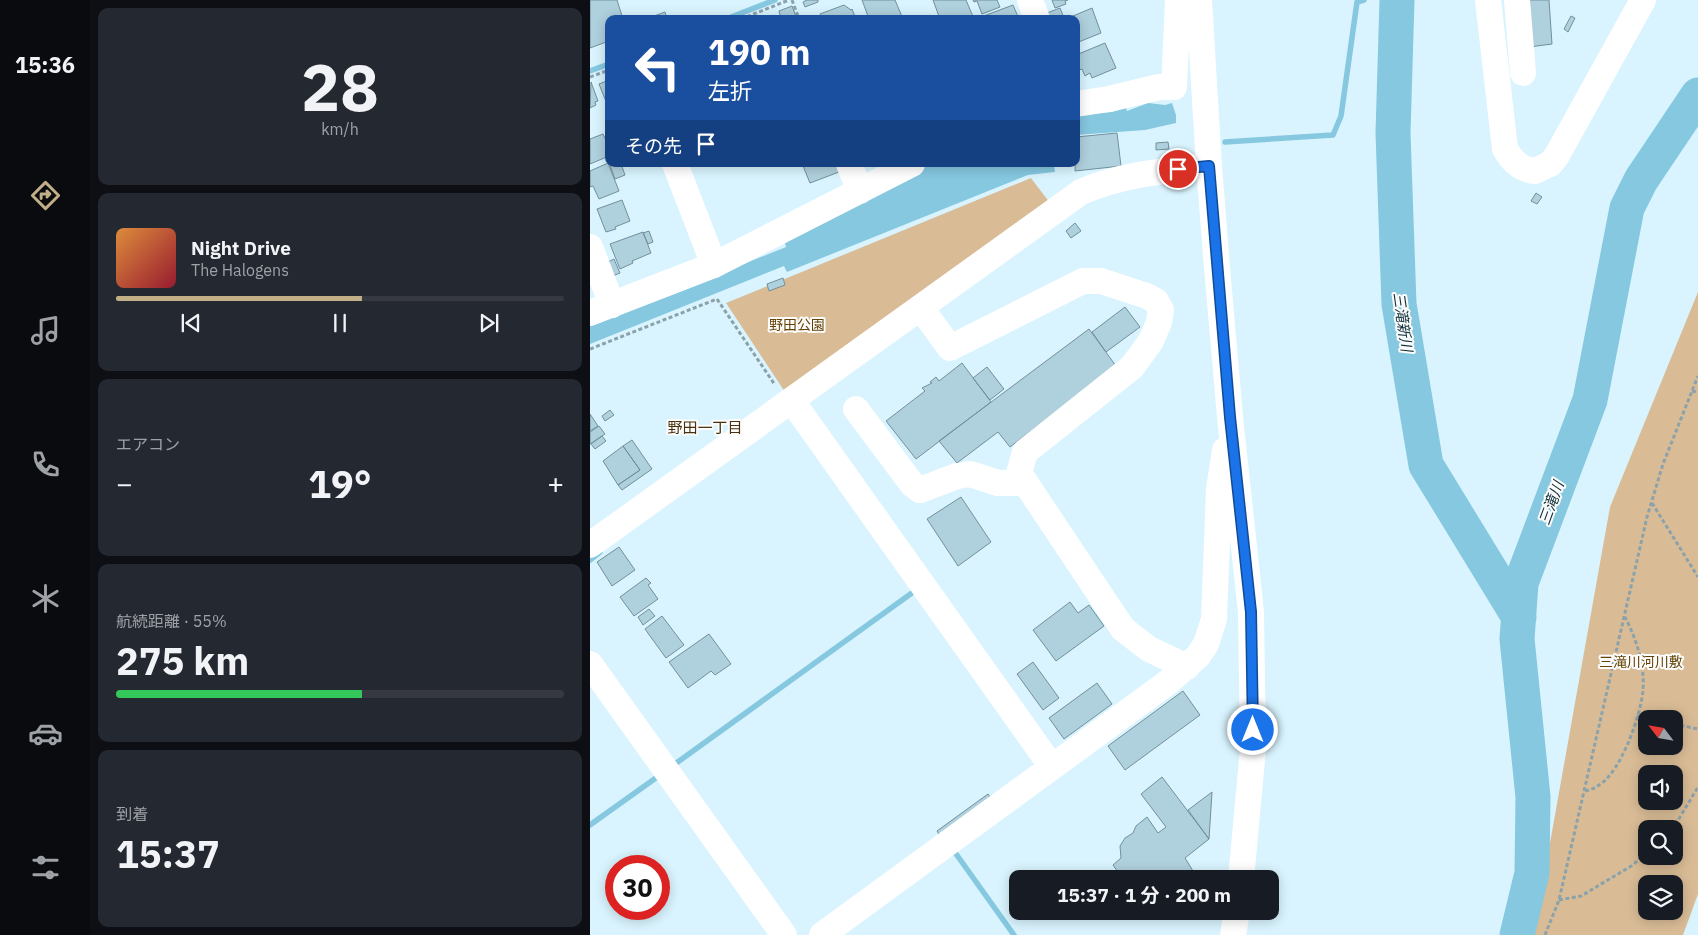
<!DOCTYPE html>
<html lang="ja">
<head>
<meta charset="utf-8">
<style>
	body { margin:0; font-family:"IBM Plex Sans","Noto Sans JP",sans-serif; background:#242831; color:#f1f3f6; height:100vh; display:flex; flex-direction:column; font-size:19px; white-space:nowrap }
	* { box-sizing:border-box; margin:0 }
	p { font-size:16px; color:#9ea1a6 }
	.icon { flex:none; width:28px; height:28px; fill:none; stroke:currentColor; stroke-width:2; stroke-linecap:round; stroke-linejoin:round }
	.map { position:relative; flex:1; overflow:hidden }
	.drawer { display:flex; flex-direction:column; gap:8px; padding:8px; background:#0d0f14; width:500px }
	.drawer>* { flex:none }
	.guide { position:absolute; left:15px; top:15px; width:475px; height:152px; border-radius:10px; box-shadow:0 2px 12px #0003; background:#1a4fa0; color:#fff; overflow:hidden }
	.needle { width:32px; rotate:301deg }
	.tools { position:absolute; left:1048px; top:710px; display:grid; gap:10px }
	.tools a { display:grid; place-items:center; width:45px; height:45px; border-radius:10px; background:#171b24; box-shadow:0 2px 12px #0003; font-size:25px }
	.speed { position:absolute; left:15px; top:855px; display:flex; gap:10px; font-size:25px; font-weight:700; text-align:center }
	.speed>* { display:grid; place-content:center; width:65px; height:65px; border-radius:50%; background:#171b24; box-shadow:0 2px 12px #0003; line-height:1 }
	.speed .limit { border:8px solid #d22; background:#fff; color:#111 }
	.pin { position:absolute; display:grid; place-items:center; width:42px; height:42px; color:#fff; margin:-21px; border:2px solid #fff; border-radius:50%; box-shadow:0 1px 5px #0007 }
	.me { position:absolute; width:55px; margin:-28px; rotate:0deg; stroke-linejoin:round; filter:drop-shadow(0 0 4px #0008) }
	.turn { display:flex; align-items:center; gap:18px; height:105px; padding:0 20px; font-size:22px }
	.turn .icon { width:65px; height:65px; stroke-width:2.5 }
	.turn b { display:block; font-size:35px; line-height:42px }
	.then { display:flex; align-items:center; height:48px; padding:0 20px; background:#0003; gap:10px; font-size:19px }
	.big { font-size:38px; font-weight:700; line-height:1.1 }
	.drawer .card { flex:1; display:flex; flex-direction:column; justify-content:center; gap:8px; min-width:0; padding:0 18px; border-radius:10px; background:#242831 }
	.drawer .dial { align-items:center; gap:0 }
	.dial b { font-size:65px; line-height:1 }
	.song { display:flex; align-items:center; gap:15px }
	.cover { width:60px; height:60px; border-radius:8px; background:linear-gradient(135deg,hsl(30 70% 55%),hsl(350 70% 35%)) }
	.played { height:5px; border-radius:2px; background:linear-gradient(90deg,#c2ae87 55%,#363941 55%) }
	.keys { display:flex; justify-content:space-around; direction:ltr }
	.heat { display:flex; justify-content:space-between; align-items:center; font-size:28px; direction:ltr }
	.charge { height:8px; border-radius:4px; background:linear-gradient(90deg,#34c759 55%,#363941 0) }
	.trip { position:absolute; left:419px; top:870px; width:270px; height:50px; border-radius:10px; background:#171b24; box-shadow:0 2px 12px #0003; font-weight:700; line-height:50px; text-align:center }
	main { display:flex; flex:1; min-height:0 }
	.menu { display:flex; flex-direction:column; width:90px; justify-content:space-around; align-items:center; background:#090b0e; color:#9ea1a6 }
	.menu .icon { width:35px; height:35px }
	.menu .active { color:#c2ae87 }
	.menu b { font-size:22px; color:#f1f3f6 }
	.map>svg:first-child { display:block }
	.green { fill:#d9bc96; fill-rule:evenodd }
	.water { fill:#85c8e0 }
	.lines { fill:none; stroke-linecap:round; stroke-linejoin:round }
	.stream { stroke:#85c8e0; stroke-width:5.5 }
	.river { stroke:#85c8e0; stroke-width:35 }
	.building { fill:#afd0dd; stroke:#71909c }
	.path { stroke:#8ca2aa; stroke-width:3; stroke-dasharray:4 2.5; stroke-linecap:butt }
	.minor { stroke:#fff; stroke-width:26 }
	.route-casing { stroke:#114b97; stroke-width:12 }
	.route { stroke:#1a73e8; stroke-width:9 }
	.labels { text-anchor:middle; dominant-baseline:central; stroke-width:4; stroke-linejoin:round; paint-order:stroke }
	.park-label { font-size:14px; fill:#654204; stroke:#fcfcfc }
	.water-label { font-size:15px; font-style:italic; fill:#12323d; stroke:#fcfcfc }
	.neighbourhood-label { font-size:15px; fill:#47300c; stroke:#fcfcfc }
</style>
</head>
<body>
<main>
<nav class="menu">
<b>15:36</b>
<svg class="icon active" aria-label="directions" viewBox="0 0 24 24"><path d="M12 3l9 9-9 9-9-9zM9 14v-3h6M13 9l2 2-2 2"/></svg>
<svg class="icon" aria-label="music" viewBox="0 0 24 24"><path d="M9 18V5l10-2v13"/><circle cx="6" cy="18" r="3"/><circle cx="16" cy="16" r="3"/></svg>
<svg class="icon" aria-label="phone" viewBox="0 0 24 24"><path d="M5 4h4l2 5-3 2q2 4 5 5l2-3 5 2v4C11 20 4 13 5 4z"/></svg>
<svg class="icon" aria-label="climate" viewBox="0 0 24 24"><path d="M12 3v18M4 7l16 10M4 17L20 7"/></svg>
<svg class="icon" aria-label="car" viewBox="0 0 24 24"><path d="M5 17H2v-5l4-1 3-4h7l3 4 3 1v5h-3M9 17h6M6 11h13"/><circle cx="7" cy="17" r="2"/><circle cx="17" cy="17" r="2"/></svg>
<svg class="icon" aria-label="filters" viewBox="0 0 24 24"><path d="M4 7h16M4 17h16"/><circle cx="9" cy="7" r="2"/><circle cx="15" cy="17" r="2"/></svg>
</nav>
<section class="drawer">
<div class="card dial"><b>28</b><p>km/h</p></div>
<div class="card">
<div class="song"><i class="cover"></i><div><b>Night Drive</b><p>The Halogens</p></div></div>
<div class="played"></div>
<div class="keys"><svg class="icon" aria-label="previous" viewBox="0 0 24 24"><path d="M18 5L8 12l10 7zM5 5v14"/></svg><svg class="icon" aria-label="pause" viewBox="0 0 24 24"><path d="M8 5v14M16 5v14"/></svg><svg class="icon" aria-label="next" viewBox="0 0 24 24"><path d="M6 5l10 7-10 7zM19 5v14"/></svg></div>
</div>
<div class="card"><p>エアコン</p>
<div class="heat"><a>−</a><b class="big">19°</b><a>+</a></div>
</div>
<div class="card"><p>航続距離 · 55%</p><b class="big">275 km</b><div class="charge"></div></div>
<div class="card"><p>到着</p><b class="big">15:37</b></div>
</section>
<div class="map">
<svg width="1108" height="935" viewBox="0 0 1108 935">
	<rect width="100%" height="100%" fill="#d9f4fe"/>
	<path class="green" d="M441,178L460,203L195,392L136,303Z
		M1108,292V894L1093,935H927L960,843L1020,507ZM1056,719H1084V746H1056ZM1056,774H1084V801H1056ZM1056,829H1084V856H1056ZM1056,884H1084V911H1056Z"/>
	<path class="water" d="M558,103L575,105L582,103L586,115V123L555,130L486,135V115L522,112L536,107L537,111Z
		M338,164H473V165L464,166L465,172L438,175L197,272L194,266L0,344V326L196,247L194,239Z"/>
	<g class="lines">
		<path class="stream" d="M136,19L185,0
			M0,71L19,64
			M635,142L743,135L751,116L767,2L774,0
			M0,560L10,552
			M85,764L326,590
			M0,825L70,775
			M364,851L424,935"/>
		<path class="river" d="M807,0L803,133L809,304L836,465L929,617
			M927,935L942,873L943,797L927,639L931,583L1000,400L1037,208L1051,180L1108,95"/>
	</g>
	<path class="building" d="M0,0H27L33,19H19V41L0,48Z
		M217,0H228V2L215,7L213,2Z
		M272,0H305L313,19H279Z
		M343,0H376L384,19H350Z
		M383,0H407L410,7L392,14L387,1L384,2Z
		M462,0H478L475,1L476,4L465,8Z
		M935,0H959L962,44L939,47Z
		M254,5L261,10L262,9L266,19H232L230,14Z
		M423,5L429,19H392L391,17Z
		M202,6L207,19H191L189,11Z
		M470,8L474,18L459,19L457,13Z
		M502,8L511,33L486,43V19H476Z
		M75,12L77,19H56Z
		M981,16L985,18L978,32L974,29Z
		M515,43L526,68L502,78L500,73L495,76L492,69L486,71V55Z
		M19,80V109L9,84Z
		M1,82L8,101L5,102L6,105L0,108Z
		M527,133L531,166L485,171L486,137Z
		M13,134L19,147V156L0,164V139Z
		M578,142L579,149L566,150V143Z
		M18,163L29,191L9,199L3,186L0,187V171Z
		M23,164H31L35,175L25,179L20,165Z
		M218,164H246L249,172L220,183L213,166Z
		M946,193L952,197L947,204L941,201Z
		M32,200L40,221L25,227L26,229L16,232L7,209Z
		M485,223L491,231L481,238L476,231Z
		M59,231L63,242L58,244L53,233Z
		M53,232L61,253L42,261L43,263L30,269L20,244Z
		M24,259L30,273L20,277L14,264Z
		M193,278L195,285L179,291L177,284Z
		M535,307L550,327L516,352L502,332Z
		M499,329L526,366L420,447L408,432L367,463L349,441Z
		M372,363L401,402L326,459L296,421L335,391L332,388L342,383L340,382L346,377L349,381Z
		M397,367L414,389L400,400L383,378Z
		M20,410L24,415L15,421L12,416Z
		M0,414L8,426L0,431Z
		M9,426L15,434L0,444V432Z
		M12,436L16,441L5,449L1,444Z
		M42,440L62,469L32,490L28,485L50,470L33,446Z
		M33,446L50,470L28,485L13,461Z
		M371,497L401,542L368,566L337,519Z
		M29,547L45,570L22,586L7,562Z
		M56,578L61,583L58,585L68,599L44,616L30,597Z
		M480,602L488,613L499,605L514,626L466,661L443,630Z
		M59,609L65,616L53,625L48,617Z
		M72,616L94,645L76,658L55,629Z
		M119,634L141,664L125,675L121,671L98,688L79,662Z
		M443,662L469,698L453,710L427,674Z
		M507,683L522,704L474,739L459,718Z
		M593,691L610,715L535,770L518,746Z
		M572,777L619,839L595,858L608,879H533L523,865L531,858L530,846L535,838L543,833L546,826L557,817L568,833L576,827L551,794Z
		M622,792L619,839L598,810Z
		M398,794L401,799L350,836L347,831Z
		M558,911H579L568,919L566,917L564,919Z"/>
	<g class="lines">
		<path class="path" d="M202,0L209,19
			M151,19L199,0
			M0,77L19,70
			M0,349L127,299L185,385
			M1102,391L1108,392
			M1062,503L1108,577
			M1047,716L1060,719
			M1084,724L1108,729
			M995,791C1000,790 1005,788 1009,785C1031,772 1051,715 1053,690C1055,665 1046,638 1035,617
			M1080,829L1087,822L1108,787
			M969,900L991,896L1043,865L1056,852
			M955,935L969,900L1057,517L1073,464L1108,376"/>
		<path class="minor" d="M440,0L447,19
			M609,0L619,166L627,267L640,417L661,612L663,749L651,879
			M898,0L915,149C923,162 930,169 945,171L960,164L966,157L1053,0
			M927,0L933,73
			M486,104L519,99L569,87H584L588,0
			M85,164L124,265
			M259,164L270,191
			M0,247L22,305
			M331,308L360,348L493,281H511L557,296L566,301L571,310L569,322L561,341L542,367L435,452L429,473L533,629L559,649L597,667
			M0,313L124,265L322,164
			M202,401L462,767
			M266,409L322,484L330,490L367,476L380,474L408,483H436
			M0,545L491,192C532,174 575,171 619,166
			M0,664L194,935
			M232,935L577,683L608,656L616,644L624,619L629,489L635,450
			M643,935L647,911"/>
	</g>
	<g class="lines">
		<defs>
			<path id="route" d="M588,169L619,166L640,417L661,612L663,730"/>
		</defs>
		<use href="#route" class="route-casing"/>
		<use href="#route" class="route"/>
	</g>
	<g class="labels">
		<g class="park-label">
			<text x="207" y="325">野田公園</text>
			<text x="1051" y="662">三滝川河川敷</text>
		</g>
		<g class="water-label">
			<text transform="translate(813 322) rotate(82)">三滝新川</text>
			<text transform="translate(961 503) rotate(-70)">三滝川</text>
		</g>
		<g class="neighbourhood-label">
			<text x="115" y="427">野田一丁目</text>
		</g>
	</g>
</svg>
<div class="tools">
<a><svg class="needle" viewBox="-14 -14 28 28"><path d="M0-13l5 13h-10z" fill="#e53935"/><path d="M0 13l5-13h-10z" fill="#9ea1a6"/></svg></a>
<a><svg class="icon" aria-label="sound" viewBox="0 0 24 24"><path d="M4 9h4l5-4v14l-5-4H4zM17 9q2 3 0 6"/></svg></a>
<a><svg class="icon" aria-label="search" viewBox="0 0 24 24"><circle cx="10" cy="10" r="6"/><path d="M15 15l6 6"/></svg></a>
<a><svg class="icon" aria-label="layers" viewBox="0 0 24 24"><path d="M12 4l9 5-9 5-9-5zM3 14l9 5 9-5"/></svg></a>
</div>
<div class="speed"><div class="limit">30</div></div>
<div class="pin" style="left:588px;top:169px;background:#d93025"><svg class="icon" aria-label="arrive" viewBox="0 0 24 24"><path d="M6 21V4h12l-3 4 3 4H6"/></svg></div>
<svg class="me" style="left:663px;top:730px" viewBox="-20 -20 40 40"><circle r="17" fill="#1a73e8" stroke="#fff" stroke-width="3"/><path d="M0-11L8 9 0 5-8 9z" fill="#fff"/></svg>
<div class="trip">15:37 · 1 分 · 200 m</div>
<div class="guide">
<div class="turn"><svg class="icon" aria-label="left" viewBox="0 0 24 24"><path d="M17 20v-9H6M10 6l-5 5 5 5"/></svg><div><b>190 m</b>左折</div></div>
<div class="then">その先<svg class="icon" aria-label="arrive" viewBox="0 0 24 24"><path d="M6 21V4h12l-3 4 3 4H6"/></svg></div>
</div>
</div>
</main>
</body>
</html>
